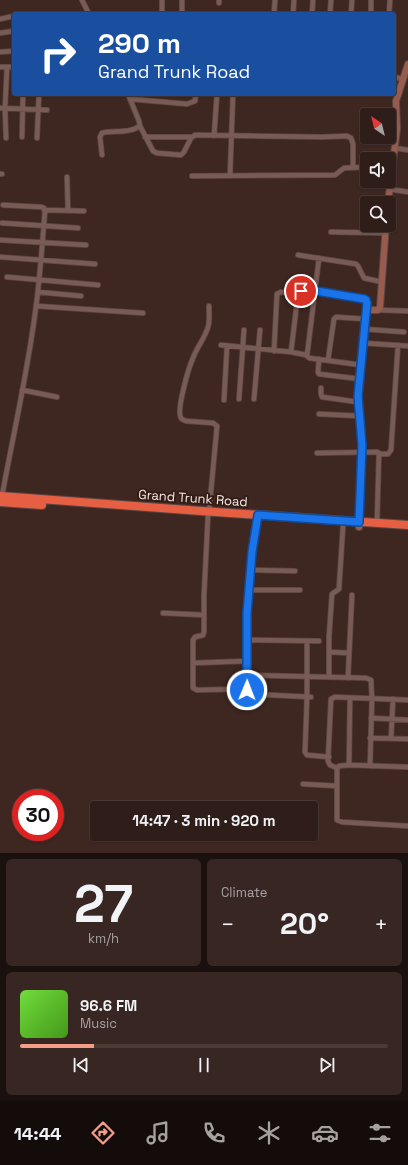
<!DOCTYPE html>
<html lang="en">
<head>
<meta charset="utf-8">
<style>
	body { margin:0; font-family:"Space Grotesk",sans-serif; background:#372622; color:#f1f3f6; height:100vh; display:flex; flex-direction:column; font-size:15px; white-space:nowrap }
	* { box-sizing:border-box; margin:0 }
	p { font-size:13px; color:#a7a2a2 }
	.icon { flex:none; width:22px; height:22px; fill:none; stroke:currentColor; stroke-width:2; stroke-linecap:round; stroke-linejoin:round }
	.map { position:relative; height:853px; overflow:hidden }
	.panel { display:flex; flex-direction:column; gap:6px; padding:6px; background:#1a100e; flex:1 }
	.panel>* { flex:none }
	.banner { position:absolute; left:12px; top:12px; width:384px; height:84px; border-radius:4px; box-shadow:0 1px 3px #0004,0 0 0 1px #4a3b38; background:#1a4fa0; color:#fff; overflow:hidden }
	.needle { width:26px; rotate:325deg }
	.buttons { position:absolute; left:360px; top:108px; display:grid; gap:8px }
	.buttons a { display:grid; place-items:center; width:36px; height:36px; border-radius:4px; background:#2f1d19; box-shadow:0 1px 3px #0004,0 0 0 1px #4a3b38; font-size:20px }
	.speed { position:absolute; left:12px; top:789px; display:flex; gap:8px; font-size:20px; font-weight:700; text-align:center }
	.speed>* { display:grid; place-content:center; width:52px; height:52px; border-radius:50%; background:#2f1d19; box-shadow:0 1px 3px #0004,0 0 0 1px #4a3b38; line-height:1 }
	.speed .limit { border:6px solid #d22; background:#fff; color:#111 }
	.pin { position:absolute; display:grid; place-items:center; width:34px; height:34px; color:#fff; margin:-17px; border:2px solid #fff; border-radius:50%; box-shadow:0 1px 4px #0007 }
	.me { position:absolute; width:44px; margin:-22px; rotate:1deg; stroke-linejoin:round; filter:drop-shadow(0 0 3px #0008) }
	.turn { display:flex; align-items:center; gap:14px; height:84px; padding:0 20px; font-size:18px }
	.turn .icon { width:52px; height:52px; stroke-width:2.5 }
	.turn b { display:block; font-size:28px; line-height:34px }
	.big { font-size:30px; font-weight:800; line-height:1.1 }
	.panel .card { flex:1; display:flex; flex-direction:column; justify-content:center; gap:6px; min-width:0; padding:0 14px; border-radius:6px; background:#372622 }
	.panel .dial { align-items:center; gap:0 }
	.dial b { font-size:52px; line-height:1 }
	.song { display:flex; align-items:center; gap:12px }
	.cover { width:48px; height:48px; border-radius:6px; background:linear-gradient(135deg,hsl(100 70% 55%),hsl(100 70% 35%)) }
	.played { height:4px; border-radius:2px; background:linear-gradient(90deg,#f49e89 20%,#4a3b38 20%) }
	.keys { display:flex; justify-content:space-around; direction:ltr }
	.heat { display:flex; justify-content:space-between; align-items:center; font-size:22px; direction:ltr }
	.panel .tiles { flex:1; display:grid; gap:6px; grid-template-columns:1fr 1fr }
	.card:last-child { grid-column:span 2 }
	.trip { position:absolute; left:90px; top:801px; width:228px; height:40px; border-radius:4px; background:#2f1d19; box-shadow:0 1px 3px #0004,0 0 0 1px #4a3b38; font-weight:800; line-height:40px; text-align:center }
	.tab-bar { display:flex; height:64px; justify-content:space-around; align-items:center; background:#130c0a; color:#a7a2a2 }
	.tab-bar .icon { width:28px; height:28px }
	.tab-bar .selected { color:#f49e89 }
	.tab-bar b { font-size:18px; color:#f1f3f6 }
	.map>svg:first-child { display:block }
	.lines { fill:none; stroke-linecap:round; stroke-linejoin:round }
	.street-casing { stroke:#5b4642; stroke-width:6 }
	.secondary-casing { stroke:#5b4642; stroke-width:8 }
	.highway-casing { stroke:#5b4642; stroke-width:10 }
	.street { stroke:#775b54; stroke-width:4.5 }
	.secondary { stroke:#985c4f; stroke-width:6 }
	.highway { stroke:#e65f42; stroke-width:8 }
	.route-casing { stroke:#114b97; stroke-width:10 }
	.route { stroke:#1a73e8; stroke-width:7 }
	.labels { text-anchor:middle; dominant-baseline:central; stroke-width:4; stroke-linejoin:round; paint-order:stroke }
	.street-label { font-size:13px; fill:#f5e4e0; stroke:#341d17 }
</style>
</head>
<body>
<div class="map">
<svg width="408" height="853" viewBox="0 0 408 853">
	<rect width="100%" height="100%" fill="#3f2721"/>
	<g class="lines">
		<defs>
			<path id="street" d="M82,0L89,14
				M219,3V0
				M182,11V0
				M162,14V0
				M274,14L275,0
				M293,14L294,0
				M312,14L313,0
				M330,14L331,0
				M351,14L352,0
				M371,14V0
				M389,14L390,0
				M0,19L14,16
				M0,33L14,31
				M0,52L14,51
				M0,67H14
				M394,77L403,79
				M130,99L187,104L195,101L196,94
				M0,108L47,110
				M140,126L153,151L157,153L181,155L184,152L191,138L195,135L322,137L347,136L351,138L353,144V167
				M214,136L217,94
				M22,137L23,94
				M145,137H192
				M6,138L5,108L7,67
				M37,138L39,94
				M395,148L408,150
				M102,155L100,137L102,133C113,130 129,134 140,126L139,121L128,94
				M0,174H2
				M192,176L335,175L344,168L367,167
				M230,176L233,94
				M67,177L68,210
				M389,189L408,192
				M44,210L84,211
				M2,223L78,228
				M331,232L385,233
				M0,240L86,245
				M298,255L356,264L358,266L364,278L382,282
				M0,257L95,264
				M319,258L307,356L309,358L361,365
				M7,277L98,285
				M38,292L81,296
				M36,306L143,313
				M209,306C209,313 210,321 208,327C205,338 197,347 193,358C189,367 176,410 181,418C182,420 184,420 186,421L213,423L217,426L209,512
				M378,310L408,311
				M364,329L404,332
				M363,343L408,346
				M221,345L291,352L306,355
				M274,351L277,294L281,292L298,294
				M291,352L298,294L303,290L316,291L364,299L367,301V312
				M319,359L318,372L319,374L360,379
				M328,360L334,319L336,317L365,319
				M321,388V394L322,397L358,402
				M22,390L57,397
				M239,399L244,330
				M254,399L260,330
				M224,400L227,346
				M319,414L360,416
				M317,453L377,452L379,453L377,523
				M380,454H388L391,450L398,345
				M2,496C13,436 27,375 35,314C40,280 42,246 45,211L44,208L41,207L3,205
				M258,515L253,552L247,613L248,653L246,689L247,692L250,694L311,697
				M208,516L204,595V632L203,635L195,637L193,640V688L197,690L246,689
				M251,570L295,571
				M249,590H300
				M163,613L204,615
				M247,640L319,641
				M307,641V697L305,752L307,755L329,757
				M329,652L349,653
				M193,663L247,661
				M247,675L366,678L371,680L372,699L370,766
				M329,677V637L332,594L339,589L343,526
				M348,678L352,595
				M371,718L408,720
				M370,738L408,739
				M391,739L393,699
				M349,765L350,698
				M408,767L349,765L339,766L337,769V820L342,822L408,826
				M337,768L330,765L328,761L331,699L335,697L408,700
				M303,784L337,786"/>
			<path id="secondary" d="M388,203L397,129L396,101L408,64
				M359,527L362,445L358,396L366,313L370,310H378L380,307L386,225"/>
			<path id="highway" d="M0,496L201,511L408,525
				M0,502L42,505"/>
		</defs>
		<use href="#street" class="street-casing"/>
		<use href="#secondary" class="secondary-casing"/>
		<use href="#highway" class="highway-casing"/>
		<use href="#street" class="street"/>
		<use href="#secondary" class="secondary"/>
		<use href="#highway" class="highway"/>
	</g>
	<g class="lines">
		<defs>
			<path id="route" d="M247,690V613L252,552L258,515L359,522L362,445L358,396L367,303L366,300L364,299L305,289L301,291"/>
		</defs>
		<use href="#route" class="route-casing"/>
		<use href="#route" class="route"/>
	</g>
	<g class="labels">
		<g class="street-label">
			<text transform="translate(193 498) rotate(4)">Grand Trunk Road</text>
		</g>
	</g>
</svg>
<div class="buttons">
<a><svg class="needle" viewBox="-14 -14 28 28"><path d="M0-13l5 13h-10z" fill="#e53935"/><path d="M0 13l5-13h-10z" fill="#a7a2a2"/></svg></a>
<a><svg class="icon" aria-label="sound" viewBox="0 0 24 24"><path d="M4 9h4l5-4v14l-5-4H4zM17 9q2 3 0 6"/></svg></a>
<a><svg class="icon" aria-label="search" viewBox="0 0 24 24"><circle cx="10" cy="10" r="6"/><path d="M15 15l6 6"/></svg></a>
</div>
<div class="speed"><div class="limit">30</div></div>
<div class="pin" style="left:301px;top:291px;background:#d93025"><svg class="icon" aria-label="arrive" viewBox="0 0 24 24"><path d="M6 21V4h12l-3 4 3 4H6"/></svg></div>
<svg class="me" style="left:247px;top:690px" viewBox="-20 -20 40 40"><circle r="17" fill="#1a73e8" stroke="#fff" stroke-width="3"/><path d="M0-11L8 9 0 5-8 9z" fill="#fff"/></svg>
<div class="trip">14:47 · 3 min · 920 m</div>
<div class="banner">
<div class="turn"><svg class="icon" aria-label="right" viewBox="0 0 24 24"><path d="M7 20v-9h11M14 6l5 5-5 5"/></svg><div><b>290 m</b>Grand Trunk Road</div></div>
</div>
</div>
<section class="panel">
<div class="tiles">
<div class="card dial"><b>27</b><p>km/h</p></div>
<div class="card"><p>Climate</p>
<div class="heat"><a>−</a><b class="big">20°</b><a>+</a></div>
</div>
<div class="card">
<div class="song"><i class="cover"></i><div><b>96.6 FM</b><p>Music</p></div></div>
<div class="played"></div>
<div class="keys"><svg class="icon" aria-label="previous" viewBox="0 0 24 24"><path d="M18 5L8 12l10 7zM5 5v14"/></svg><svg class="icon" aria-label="pause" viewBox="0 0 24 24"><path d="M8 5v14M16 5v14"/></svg><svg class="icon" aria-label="next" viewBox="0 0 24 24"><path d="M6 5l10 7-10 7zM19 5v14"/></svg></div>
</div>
</div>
</section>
<nav class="tab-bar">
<b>14:44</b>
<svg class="icon selected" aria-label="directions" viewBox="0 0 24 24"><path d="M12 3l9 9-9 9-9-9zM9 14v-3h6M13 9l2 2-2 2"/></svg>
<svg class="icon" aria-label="music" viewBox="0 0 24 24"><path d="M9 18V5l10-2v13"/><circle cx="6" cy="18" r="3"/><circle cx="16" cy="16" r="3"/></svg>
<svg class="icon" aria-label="phone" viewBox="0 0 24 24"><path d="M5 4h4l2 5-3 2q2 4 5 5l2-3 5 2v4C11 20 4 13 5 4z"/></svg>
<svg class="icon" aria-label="climate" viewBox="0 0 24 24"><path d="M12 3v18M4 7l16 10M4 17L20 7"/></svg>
<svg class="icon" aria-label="car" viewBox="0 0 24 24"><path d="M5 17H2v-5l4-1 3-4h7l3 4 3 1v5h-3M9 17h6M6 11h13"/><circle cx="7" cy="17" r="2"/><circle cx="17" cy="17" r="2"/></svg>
<svg class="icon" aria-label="filters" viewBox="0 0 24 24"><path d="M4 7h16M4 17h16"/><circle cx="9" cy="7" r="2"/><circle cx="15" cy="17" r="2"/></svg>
</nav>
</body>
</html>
